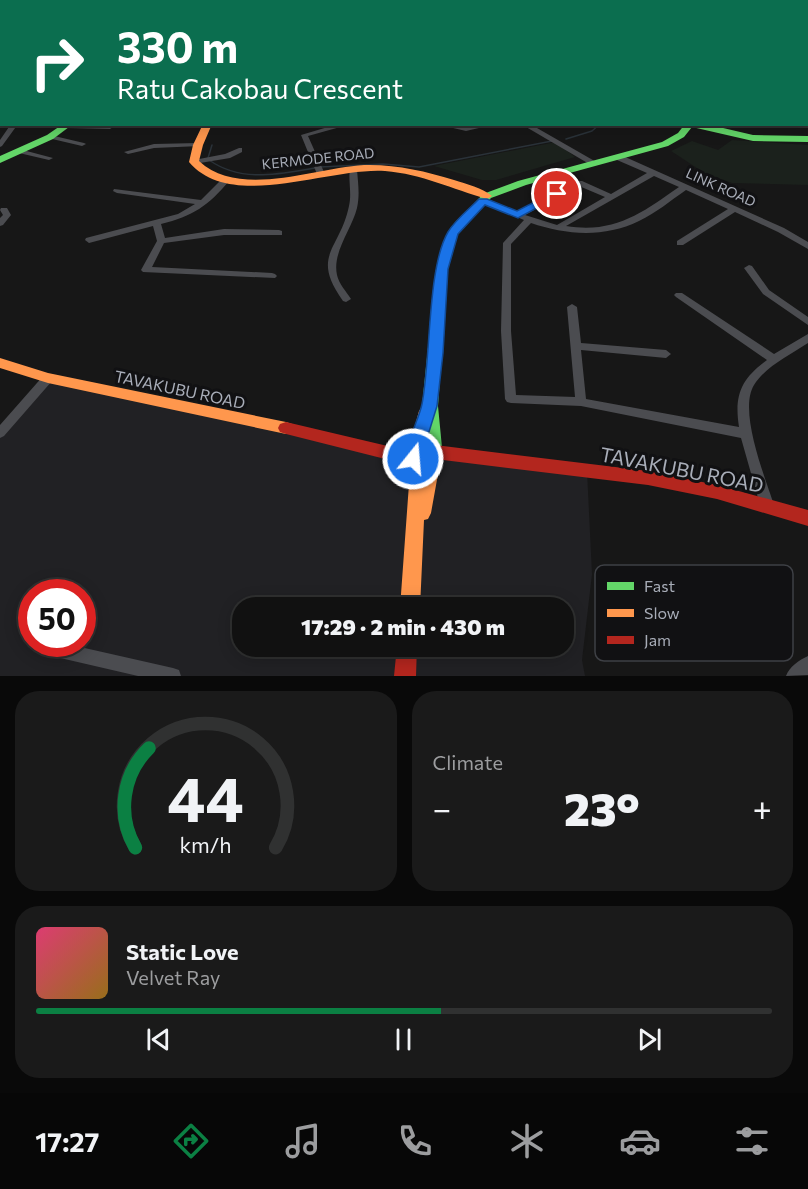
<!DOCTYPE html>
<html lang="en">
<head>
<meta charset="utf-8">
<style>
	body { margin:0; font-family:Commissioner,sans-serif; background:#1a1a1a; color:#f1f3f6; height:100vh; display:flex; flex-direction:column; font-size:22px; white-space:nowrap }
	* { box-sizing:border-box; margin:0 }
	p { font-size:20px; color:#9c9d9f }
	.icon { flex:none; width:33px; height:33px; fill:none; stroke:currentColor; stroke-width:2; stroke-linecap:round; stroke-linejoin:round }
	.map { position:relative; height:676px; overflow:hidden }
	.panel { display:flex; flex-direction:column; gap:15px; padding:15px; background:#090909; flex:1 }
	.panel>* { flex:none }
	.hud { position:absolute; left:0px; top:0px; width:808px; height:126px; box-shadow:0 3px 15px #0003,0 0 0 2px #303131; background:#0b6e4f; color:#fff; overflow:hidden }
	.speed { position:absolute; left:18px; top:579px; display:flex; gap:12px; font-size:30px; font-weight:700; text-align:center }
	.speed>* { display:grid; place-content:center; width:78px; height:78px; border-radius:50%; background:#111; box-shadow:0 3px 15px #0003,0 0 0 2px #303131; line-height:1 }
	.speed .limit { border:9px solid #d22; background:#fff; color:#111 }
	.pin { position:absolute; display:grid; place-items:center; width:51px; height:51px; color:#fff; margin:-26px; border:3px solid #fff; border-radius:50%; box-shadow:0 2px 6px #0007 }
	.me { position:absolute; width:66px; margin:-33px; rotate:17deg; stroke-linejoin:round; filter:drop-shadow(0 0 4px #0008) }
	.turn { display:flex; align-items:center; gap:21px; height:126px; padding:0 18px; font-size:27px }
	.turn .icon { width:78px; height:78px; stroke-width:2.5 }
	.turn b { display:block; font-size:42px; line-height:51px }
	.big { font-size:45px; font-weight:800; line-height:1.1 }
	.panel .widget { flex:1; display:flex; flex-direction:column; justify-content:center; gap:9px; min-width:0; padding:0 21px; border-radius:24px; background:#1a1a1a }
	.panel .dial { align-items:center; gap:0 }
	.dial svg { height:156px; overflow:visible; fill:none; stroke:#303131; stroke-width:7; stroke-linecap:round; text-anchor:middle }
	.dial text { fill:#f1f3f6; stroke:none }
	.song { display:flex; align-items:center; gap:18px }
	.cover { width:72px; height:72px; border-radius:9px; background:linear-gradient(135deg,hsl(340 70% 55%),hsl(40 70% 35%)) }
	.played { height:6px; border-radius:3px; background:linear-gradient(90deg,#0b8043 55%,#303131 55%) }
	.keys { display:flex; justify-content:space-around; direction:ltr }
	.heat { display:flex; justify-content:space-between; align-items:center; font-size:33px; direction:ltr }
	.panel .tiles { flex:1; display:grid; gap:15px; grid-template-columns:1fr 1fr }
	.widget:last-child { grid-column:span 2 }
	.trip { position:absolute; left:232px; top:597px; width:342px; height:60px; border-radius:24px; background:#111; box-shadow:0 3px 15px #0003,0 0 0 2px #303131; font-weight:800; line-height:60px; text-align:center }
	.menu { display:flex; height:96px; justify-content:space-around; align-items:center; background:#070707; color:#9c9d9f }
	.menu .icon { width:42px; height:42px }
	.menu .active { color:#0b8043 }
	.menu b { font-size:27px; color:#f1f3f6 }
	.map>svg:first-child { display:block }
	.built { fill:#212124; fill-rule:evenodd }
	.green { fill:#1b211c }
	.lines { fill:none; stroke-linecap:round; stroke-linejoin:round }
	.stream { stroke:#2a3239; stroke-width:1.5 }
	.street { fill:#4b4c50; fill-rule:evenodd }
	.fast { fill:#63d668; fill-rule:evenodd }
	.slow { fill:#ff974d; fill-rule:evenodd }
	.jam { fill:#b3261e; fill-rule:evenodd }
	.route { fill:#1a73e8; stroke:#114b97; stroke-width:1.5 }
	.labels { text-anchor:middle; dominant-baseline:central; stroke-width:6; stroke-linejoin:round; paint-order:stroke }
	.far-street-label { font-size:14px; fill:#a8adb8; stroke:#111113 }
	.street-label { font-size:16px; fill:#a8adb8; stroke:#111113 }
	.near-street-label { font-size:20px; fill:#a8adb8; stroke:#111113 }
	.key { fill:#111113; stroke:#3e4045; stroke-width:1.5 }
	.key-label { font-size:16px; fill:#a8adb8 }
</style>
</head>
<body>
<div class="map">
<svg width="808" height="676" viewBox="0 0 808 676">
	<rect width="100%" height="100%" fill="#171717"/>
	<path class="built" d="M48,378L436,458L587,471L592,574L582,660L585,676H0V432ZM32,592H82V644H32ZM243,608H564V646H243Z"/>
	<path class="green" d="M732,140L808,145V185L732,183L706,174L671,151L692,141L718,150Z
		M556,142L575,157L496,180H482L434,166Z"/>
	<g class="lines">
		<path class="stream" d="M566,139L592,131L600,124
			M208,158L212,145
			M209,160C242,183 278,174 315,168
			M320,167L383,164L419,167L552,141"/>
		<path class="street" d="M495,0H502L491,2Z
			M559,0H563V2H559Z
			M653,0H658L659,2H654Z
			M727,0L763,1L765,2H726Z
			M0,51H2V55H0Z
			M807,65H808V69H807Z
			M0,72H2V76H0Z
			M0,83H2V87H0Z
			M0,106H2V110H0Z
			M11,124H18L2,146L0,147V140Z
			M65,124L110,125L113,127L110,129L67,128L64,126Z
			M338,124H351L308,136L324,172L317,174L301,135Z
			M436,124C446,124 456,127 466,127C476,127 486,124 496,124L466,131Z
			M521,124H530L598,163L591,165Z
			M50,135L84,143L86,144L82,146L48,138L47,137Z
			M198,143L200,144V146L154,148L128,154L124,152L154,144Z
			M239,148H242V152L230,158L194,164L190,162L194,160L225,154Z
			M19,149L53,158L49,160L19,153Z
			M617,156H623L784,228L808,242V249L778,232L735,212L683,245H677V241L728,209L686,190C670,201 656,213 639,221C604,238 566,235 531,223L511,244V331L516,395L575,397L567,307L572,304L577,307L581,343L666,350L671,354L666,358L581,350L586,399L739,427C734,395 741,379 767,360L676,297L674,295L676,293H682L774,354L808,334V343C790,355 766,366 754,385C738,411 765,477 774,505L772,509L767,511L762,509L760,505L741,438L581,406L511,403L507,402L505,399L501,331L503,243L524,220L479,201L480,199H486L517,212L576,181H582L611,194L647,173L617,160ZM654,176L679,187C642,213 614,234 566,226ZM579,186L605,197L557,225L525,215Z
			M350,168L357,170C358,182 360,195 357,208C352,229 332,252 337,275C339,284 346,291 351,299L346,302L343,301C310,255 340,250 349,206C352,193 348,180 350,168Z
			M222,179H228L229,181C208,206 193,216 161,224L165,238L224,229L279,230L282,231V235H224L164,243L152,267L272,273L275,274L277,276L275,278L143,272L141,270L157,241L153,226L89,243L85,240L86,238L178,214L195,204L117,193L113,191L114,189L201,200Z
			M1,208H7L11,215L3,225L0,226V218L3,215L0,210Z
			M749,265L752,266L769,290L808,317V325L763,294L744,268Z
			M48,374L52,375L54,378L52,381L4,436L0,438V425L44,375Z
			M36,644H67L173,668L179,670L181,676H138L43,654L37,652L35,646Z
			M808,656V675L786,676C789,667 799,660 808,656Z"/>
		<path class="fast" d="M63,124H73L53,139L0,163V156L47,135Z
			M685,124H706L753,135L808,136V142L753,141L692,127L684,137L668,146L526,185L491,198L458,234L448,269L438,406L443,458L438,468L433,471L423,474L411,469L405,455L412,443L424,439L422,406L436,269L449,231L483,194L518,181L662,142L678,133ZM424,452L427,456L424,460L421,456Z"/>
		<path class="slow" d="M203,124H212L203,145L199,161C240,199 314,168 364,165C395,164 425,171 454,180C466,184 483,188 492,196L487,199C452,189 422,174 385,171C329,167 231,212 189,162L193,145Z
			M0,358L48,373L286,422L292,424L294,428L292,432L286,434L48,383L0,368Z
			M427,405L432,407L435,411L425,448L423,453L417,455L421,460L423,468L426,458L432,456L438,458L440,463L431,513L428,519L424,520L420,608H400L409,484L405,460L407,455L413,453L409,448L419,411L422,407Z"/>
		<path class="jam" d="M154,0H160V2H154Z
			M725,0H731L732,2H726Z
			M807,11H808V15H807Z
			M286,422L413,452L419,454L421,459L419,464L413,466L286,434L280,432L278,428L280,424Z
			M435,445L648,471L717,485L808,510V526L717,499L648,485L435,459L429,457L427,452L429,447Z
			M397,646H417L416,676H394Z"/>
	</g>
	<path class="route" d="M554,192L563,194L518,218L485,205L458,234L448,269L443,353L437,406L419,464H407C401,452 419,420 422,404C431,359 427,268 448,232C455,220 469,209 479,199H487L517,211Z"/>
	<g class="labels">
		<g class="far-street-label">
			<text transform="translate(318 158) rotate(-6)">KERMODE ROAD</text>
			<text transform="translate(721 187) rotate(24)">LINK ROAD</text>
		</g>
		<g class="street-label">
			<text transform="translate(180 389) rotate(12)">TAVAKUBU ROAD</text>
		</g>
		<g class="near-street-label">
			<text transform="translate(682 469) rotate(11)">TAVAKUBU ROAD</text>
		</g>
	</g>
	<rect x="595" y="565" width="198" height="96" rx="9" class="key"/>
	<rect x="607" y="582" width="27" height="8" fill="#63d668"/>
	<rect x="607" y="609" width="27" height="8" fill="#ff974d"/>
	<rect x="607" y="636" width="27" height="8" fill="#b3261e"/>
	<g class="key-label">
		<text x="644" y="592">Fast</text>
		<text x="644" y="619">Slow</text>
		<text x="644" y="646">Jam</text>
	</g>
</svg>
<div class="speed"><div class="limit">50</div></div>
<div class="pin" style="left:557px;top:194px;background:#d93025"><svg class="icon" aria-label="arrive" viewBox="0 0 24 24"><path d="M6 21V4h12l-3 4 3 4H6"/></svg></div>
<svg class="me" style="left:413px;top:459px" viewBox="-20 -20 40 40"><circle r="17" fill="#1a73e8" stroke="#fff" stroke-width="3"/><path d="M0-11L8 9 0 5-8 9z" fill="#fff"/></svg>
<div class="trip">17:29 · 2 min · 430 m</div>
<div class="hud">
<div class="turn"><svg class="icon" aria-label="right" viewBox="0 0 24 24"><path d="M7 20v-9h11M14 6l5 5-5 5"/></svg><div><b>330 m</b>Ratu Cakobau Crescent</div></div>
</div>
</div>
<section class="panel">
<div class="tiles">
<div class="widget dial"><svg viewBox="0 0 100 80">
<path d="M14 69A42 42 0 1 1 86 69"/>
<path d="M14 69A42 42 0 0 1 21 18" stroke="#0b8043"/>
<text x="50" y="56" font-size="32" font-weight="700">44</text>
<text x="50" y="72" font-size="11">km/h</text>
</svg></div>
<div class="widget"><p>Climate</p>
<div class="heat"><a>−</a><b class="big">23°</b><a>+</a></div>
</div>
<div class="widget">
<div class="song"><i class="cover"></i><div><b>Static Love</b><p>Velvet Ray</p></div></div>
<div class="played"></div>
<div class="keys"><svg class="icon" aria-label="previous" viewBox="0 0 24 24"><path d="M18 5L8 12l10 7zM5 5v14"/></svg><svg class="icon" aria-label="pause" viewBox="0 0 24 24"><path d="M8 5v14M16 5v14"/></svg><svg class="icon" aria-label="next" viewBox="0 0 24 24"><path d="M6 5l10 7-10 7zM19 5v14"/></svg></div>
</div>
</div>
</section>
<nav class="menu">
<b>17:27</b>
<svg class="icon active" aria-label="directions" viewBox="0 0 24 24"><path d="M12 3l9 9-9 9-9-9zM9 14v-3h6M13 9l2 2-2 2"/></svg>
<svg class="icon" aria-label="music" viewBox="0 0 24 24"><path d="M9 18V5l10-2v13"/><circle cx="6" cy="18" r="3"/><circle cx="16" cy="16" r="3"/></svg>
<svg class="icon" aria-label="phone" viewBox="0 0 24 24"><path d="M5 4h4l2 5-3 2q2 4 5 5l2-3 5 2v4C11 20 4 13 5 4z"/></svg>
<svg class="icon" aria-label="climate" viewBox="0 0 24 24"><path d="M12 3v18M4 7l16 10M4 17L20 7"/></svg>
<svg class="icon" aria-label="car" viewBox="0 0 24 24"><path d="M5 17H2v-5l4-1 3-4h7l3 4 3 1v5h-3M9 17h6M6 11h13"/><circle cx="7" cy="17" r="2"/><circle cx="17" cy="17" r="2"/></svg>
<svg class="icon" aria-label="filters" viewBox="0 0 24 24"><path d="M4 7h16M4 17h16"/><circle cx="9" cy="7" r="2"/><circle cx="15" cy="17" r="2"/></svg>
</nav>
</body>
</html>
